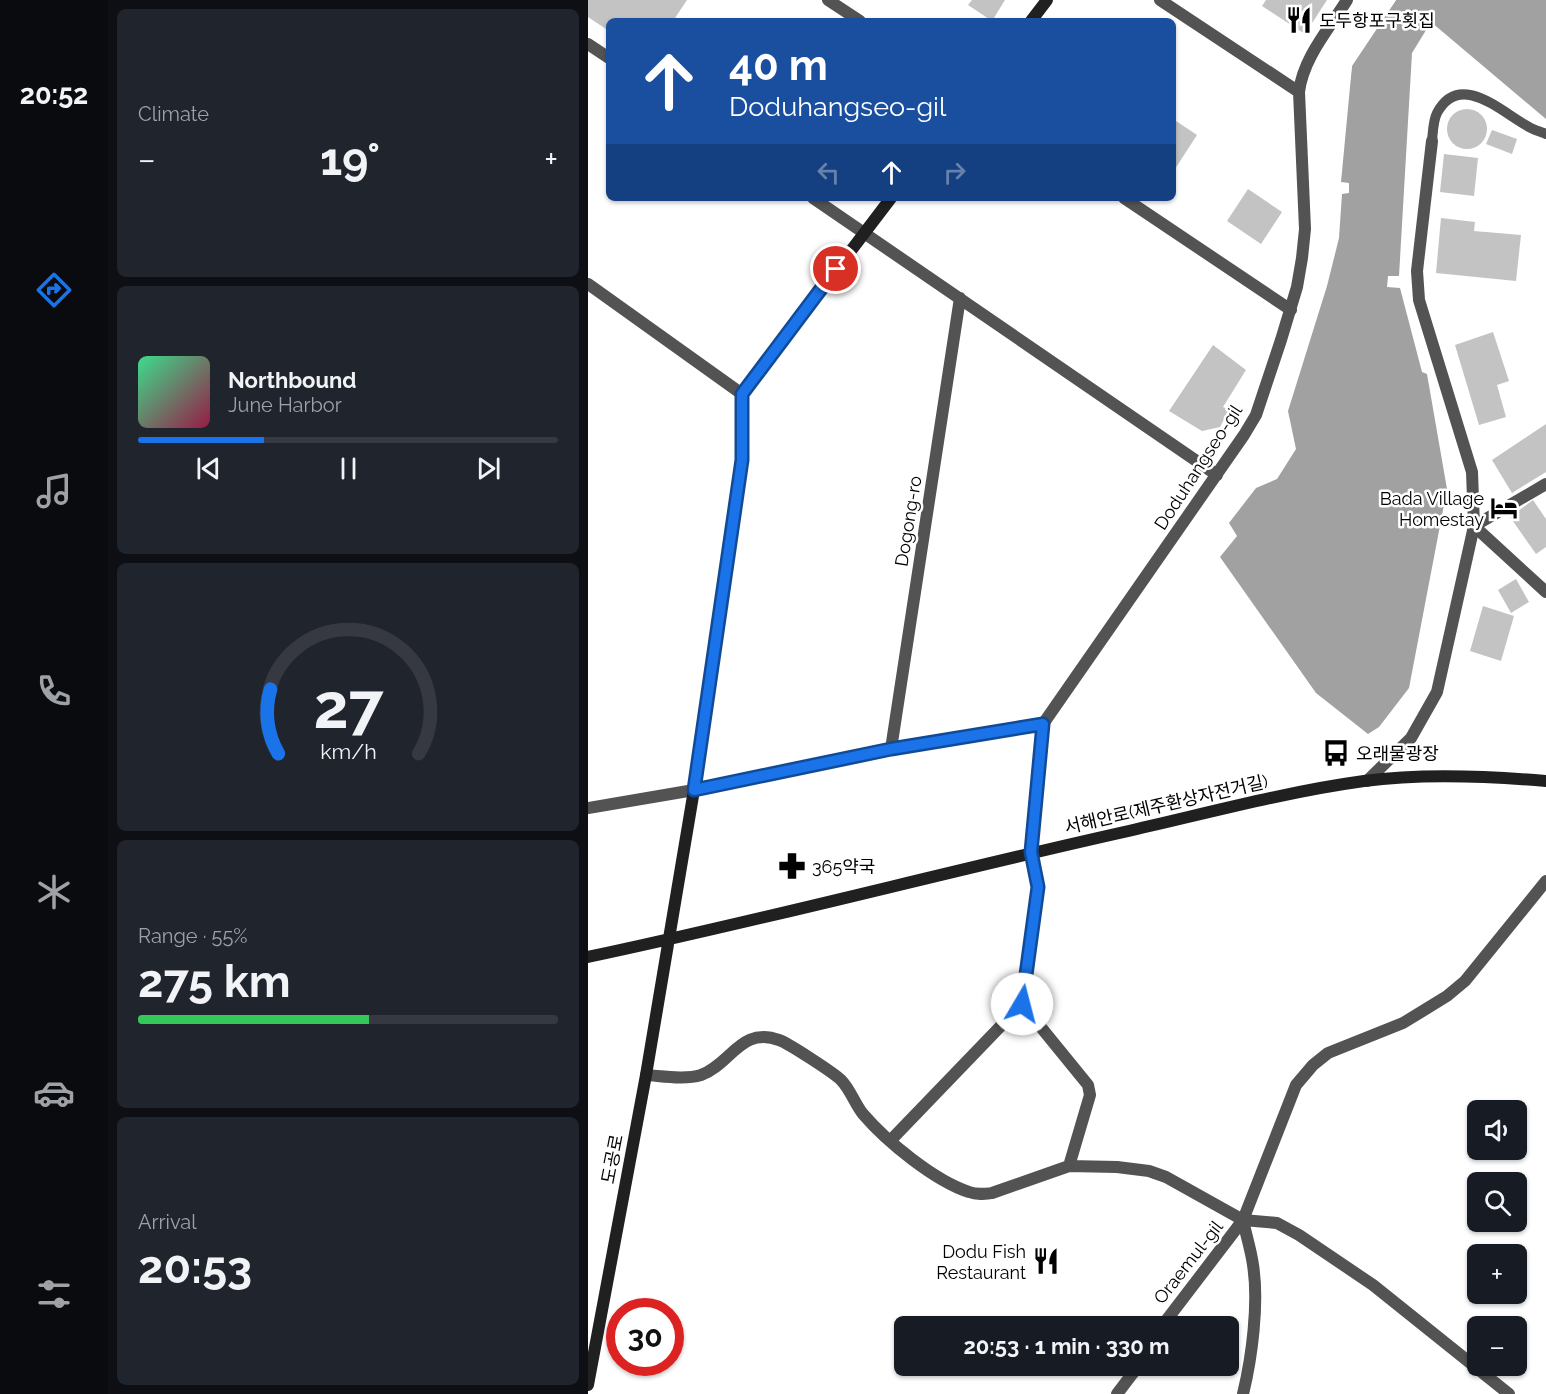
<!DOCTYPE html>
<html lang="en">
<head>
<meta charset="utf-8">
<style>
	body { margin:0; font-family:Raleway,"Noto Sans KR",sans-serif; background:#20242c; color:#f1f3f6; height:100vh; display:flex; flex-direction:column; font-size:22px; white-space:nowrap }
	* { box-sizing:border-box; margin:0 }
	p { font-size:20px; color:#9ea1a6 }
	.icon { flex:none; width:33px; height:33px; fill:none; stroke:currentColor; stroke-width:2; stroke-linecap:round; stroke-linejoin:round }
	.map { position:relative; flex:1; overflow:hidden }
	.details { display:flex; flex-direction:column; gap:9px; padding:9px; background:#0d0f14; width:480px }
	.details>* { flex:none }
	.banner { position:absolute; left:18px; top:18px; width:570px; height:183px; border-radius:9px; box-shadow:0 2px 4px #0004; background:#1a4fa0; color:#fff; overflow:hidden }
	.buttons { position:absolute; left:879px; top:1100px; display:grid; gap:12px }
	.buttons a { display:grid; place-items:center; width:60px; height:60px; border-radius:9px; background:#171b24; box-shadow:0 2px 4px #0004; font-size:30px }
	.speed { position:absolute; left:18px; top:1298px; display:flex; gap:12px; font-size:30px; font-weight:700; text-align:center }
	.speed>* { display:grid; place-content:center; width:78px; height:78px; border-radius:50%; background:#171b24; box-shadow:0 2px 4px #0004; line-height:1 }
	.speed .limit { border:9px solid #d22; background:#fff; color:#111 }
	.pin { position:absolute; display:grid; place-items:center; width:51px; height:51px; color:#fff; margin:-26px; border:3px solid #fff; border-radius:50%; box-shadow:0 2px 6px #0007 }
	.me { position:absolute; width:66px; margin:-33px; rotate:8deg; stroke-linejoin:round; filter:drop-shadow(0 0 4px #0008) }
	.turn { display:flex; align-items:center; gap:21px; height:126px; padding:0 24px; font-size:27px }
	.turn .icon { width:78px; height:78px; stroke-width:2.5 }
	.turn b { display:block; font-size:42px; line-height:51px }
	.lanes { display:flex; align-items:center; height:57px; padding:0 24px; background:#0003; justify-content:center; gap:30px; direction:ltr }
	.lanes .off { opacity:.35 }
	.big { font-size:45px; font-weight:700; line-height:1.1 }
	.details .widget { flex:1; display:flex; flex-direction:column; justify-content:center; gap:9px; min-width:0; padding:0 21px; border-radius:9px; background:#20242c }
	.details .dial { align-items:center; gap:0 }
	.dial svg { height:156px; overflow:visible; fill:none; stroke:#363941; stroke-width:7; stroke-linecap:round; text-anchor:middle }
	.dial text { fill:#f1f3f6; stroke:none }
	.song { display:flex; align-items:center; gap:18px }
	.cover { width:72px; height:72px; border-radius:9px; background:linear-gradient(135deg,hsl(150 70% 55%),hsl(340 70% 35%)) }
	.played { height:6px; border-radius:3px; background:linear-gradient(90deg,#1a73e8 30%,#363941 30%) }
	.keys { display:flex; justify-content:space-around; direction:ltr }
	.heat { display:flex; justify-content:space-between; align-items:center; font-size:33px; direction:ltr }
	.charge { height:9px; border-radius:4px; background:linear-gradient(90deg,#34c759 55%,#363941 0) }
	.trip { position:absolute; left:306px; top:1316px; width:345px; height:60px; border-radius:9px; background:#171b24; box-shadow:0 2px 4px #0004; font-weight:700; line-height:60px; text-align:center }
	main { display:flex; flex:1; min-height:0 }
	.menu { display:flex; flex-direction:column; width:108px; justify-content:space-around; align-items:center; background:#090b0e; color:#9ea1a6 }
	.menu .icon { width:42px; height:42px }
	.menu .selected { color:#1a73e8 }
	.menu b { font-size:27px; color:#f1f3f6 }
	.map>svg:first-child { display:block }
	.water { fill:#a1a1a1 }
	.pier { fill:#fff }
	.building { fill:#c3c3c3 }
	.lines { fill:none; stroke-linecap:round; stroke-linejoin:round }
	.lane { stroke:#535353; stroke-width:10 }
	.street { stroke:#535353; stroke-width:12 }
	.secondary { stroke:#202020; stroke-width:12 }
	.route-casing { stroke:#114b97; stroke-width:15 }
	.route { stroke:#1a73e8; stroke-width:10 }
	.labels { text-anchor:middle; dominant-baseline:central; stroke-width:5; stroke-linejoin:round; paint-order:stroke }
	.poi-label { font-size:18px; fill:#000; stroke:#fff; text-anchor:start }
	.street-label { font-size:18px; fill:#000; stroke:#fff }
</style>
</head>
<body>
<main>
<nav class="menu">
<b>20:52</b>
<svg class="icon selected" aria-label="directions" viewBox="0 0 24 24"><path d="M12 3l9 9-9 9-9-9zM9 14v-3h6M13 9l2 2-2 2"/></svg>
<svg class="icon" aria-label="music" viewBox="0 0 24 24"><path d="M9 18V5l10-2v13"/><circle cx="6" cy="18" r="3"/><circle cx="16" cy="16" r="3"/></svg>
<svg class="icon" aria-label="phone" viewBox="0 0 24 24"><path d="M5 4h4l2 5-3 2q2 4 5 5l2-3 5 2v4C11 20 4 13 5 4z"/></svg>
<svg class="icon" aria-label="climate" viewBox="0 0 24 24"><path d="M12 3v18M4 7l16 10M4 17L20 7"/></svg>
<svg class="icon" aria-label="car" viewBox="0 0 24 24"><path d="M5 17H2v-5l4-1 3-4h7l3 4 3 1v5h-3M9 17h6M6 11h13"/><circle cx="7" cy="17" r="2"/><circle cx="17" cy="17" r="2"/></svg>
<svg class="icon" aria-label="filters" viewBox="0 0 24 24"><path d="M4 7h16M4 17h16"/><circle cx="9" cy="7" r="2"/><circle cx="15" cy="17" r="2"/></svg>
</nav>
<section class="details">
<div class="widget"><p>Climate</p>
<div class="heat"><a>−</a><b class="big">19°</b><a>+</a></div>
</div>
<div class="widget">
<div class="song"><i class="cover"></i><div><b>Northbound</b><p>June Harbor</p></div></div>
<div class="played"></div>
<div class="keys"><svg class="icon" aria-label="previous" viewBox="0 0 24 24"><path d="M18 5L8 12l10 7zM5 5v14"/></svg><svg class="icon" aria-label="pause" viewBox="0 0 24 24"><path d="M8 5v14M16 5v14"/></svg><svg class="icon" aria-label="next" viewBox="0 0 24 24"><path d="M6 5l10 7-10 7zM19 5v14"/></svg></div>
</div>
<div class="widget dial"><svg viewBox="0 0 100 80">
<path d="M14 69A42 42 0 1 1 86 69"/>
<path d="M14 69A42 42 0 0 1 10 36" stroke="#1a73e8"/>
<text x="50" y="56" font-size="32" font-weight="700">27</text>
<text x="50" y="72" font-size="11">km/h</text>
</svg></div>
<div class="widget"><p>Range · 55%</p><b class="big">275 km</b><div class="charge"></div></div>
<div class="widget"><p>Arrival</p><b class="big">20:53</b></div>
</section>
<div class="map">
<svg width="958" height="1394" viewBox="0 0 958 1394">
	<rect width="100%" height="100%" fill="#fff"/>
	<path class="water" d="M808,0H958V119L843,22L824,53L811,276H800L799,287L812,288L834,372L839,374L859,489L821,688L791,727L780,734L728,693L632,557L649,536L641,523L668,488L689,479L708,449L700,411L739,286L751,238L754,194L761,193V183L753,182L764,66Z"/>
	<path class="pier" d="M804,0H808L764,65L760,96L757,95L761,64Z"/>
	<path class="building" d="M0,0H99L85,21H21V31L0,17Z
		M384,0H417L404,21L380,5Z
		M678,0H739L717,34L674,6Z
		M859 129a20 20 0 1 1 40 0a20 20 0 1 1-40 0Z
		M585,119L609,135L585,172Z
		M904,130L929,139L924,154L898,144Z
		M856,154L890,158L886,196L852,192Z
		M660,189L694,212L673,244L639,221Z
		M853,218L887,222L886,231L933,235L928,281L848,273Z
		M905,332L921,381L909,385L918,417L891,425L867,345Z
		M625,345L658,370L635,407L641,410L632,427L614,431L581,411Z
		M958,424V472L924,493L904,460Z
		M945,500L958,519V547L948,554L922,517Z
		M928,579L941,602L923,613L910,590Z
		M895,606L926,616L913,661L882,651Z"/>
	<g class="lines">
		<path class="lane" d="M844,141C845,132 845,121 849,113C873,68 918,117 945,129C949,131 954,132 958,134"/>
		<path class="street" d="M240,0L272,21
			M572,0L711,92
			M0,44L21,58
			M225,198L629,475
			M536,198L703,310
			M0,284L154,394
			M958,484L886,526L958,592
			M303,749L372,298
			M779,781L823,738L849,692L886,526L884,472L831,300L829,271L844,141
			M0,808L106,790L303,749L455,724
			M58,1075C74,1076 97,1080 113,1075C143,1064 153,1026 191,1040C200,1043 246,1073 253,1080C262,1089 267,1104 275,1114C299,1142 347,1181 381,1192C389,1195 396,1194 404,1193L481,1166L529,1167L561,1171L578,1177L655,1220L689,1223L711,1235L785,1285L921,1394
			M302,1141L434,1004
			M481,1166L502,1095L500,1085L434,1004L450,887L443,852L455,724L656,435L668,415L693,340L709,287L714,258L717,229L711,92C715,58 741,29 759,0
			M574,1326L655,1220L708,1085L725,1065L740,1053L815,1023L859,996L877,981L958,881
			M529,1394L551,1365
			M655,1394C664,1357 671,1303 665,1265C663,1250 658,1235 655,1220"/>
		<path class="secondary" d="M443,21L459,0
			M0,957C180,919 357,872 536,832C616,814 696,792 776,781C835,773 900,776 958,781
			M0,1385L58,1075L106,790L154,460V394L303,198"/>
	</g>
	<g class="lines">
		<defs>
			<path id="route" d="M248,269L154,394V460L106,790L303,749L455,724L443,852L450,887L434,1004"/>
		</defs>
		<use href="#route" class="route-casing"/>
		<use href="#route" class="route"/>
	</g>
	<defs>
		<symbol id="restaurant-bare" viewBox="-9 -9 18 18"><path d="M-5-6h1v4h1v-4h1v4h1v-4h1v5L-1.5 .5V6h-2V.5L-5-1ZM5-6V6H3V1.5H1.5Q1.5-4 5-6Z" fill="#000" stroke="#fff" stroke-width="2.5" paint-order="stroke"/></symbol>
		<symbol id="hotel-bare" viewBox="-9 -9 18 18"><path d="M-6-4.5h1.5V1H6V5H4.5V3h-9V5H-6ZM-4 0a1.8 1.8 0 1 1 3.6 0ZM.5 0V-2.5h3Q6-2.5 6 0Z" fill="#000" stroke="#fff" stroke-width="2.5" paint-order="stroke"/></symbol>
		<symbol id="bus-bare" viewBox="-9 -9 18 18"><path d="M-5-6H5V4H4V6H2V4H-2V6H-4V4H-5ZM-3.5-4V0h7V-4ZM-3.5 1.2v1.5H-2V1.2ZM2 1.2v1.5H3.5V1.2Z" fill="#000" stroke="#fff" stroke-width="2.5" paint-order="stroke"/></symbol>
		<symbol id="pharmacy-bare" viewBox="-9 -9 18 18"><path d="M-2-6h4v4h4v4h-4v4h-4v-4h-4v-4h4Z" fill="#000" stroke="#fff" stroke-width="2.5" paint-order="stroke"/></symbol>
	</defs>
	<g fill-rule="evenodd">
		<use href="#restaurant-bare" x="692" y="1" width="38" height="38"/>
		<use href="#hotel-bare" x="897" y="489" width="38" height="38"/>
		<use href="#bus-bare" x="729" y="734" width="38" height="38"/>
		<use href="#pharmacy-bare" x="185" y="847" width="38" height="38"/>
		<use href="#restaurant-bare" x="439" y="1242" width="38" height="38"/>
	</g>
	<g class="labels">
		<g class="poi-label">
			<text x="731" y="20">도두항포구횟집</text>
			<text x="896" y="498" text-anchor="end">Bada Village<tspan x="896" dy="21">Homestay</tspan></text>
			<text x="768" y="753">오래물광장</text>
			<text x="224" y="866">365약국</text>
			<text x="438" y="1251" text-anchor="end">Dodu Fish<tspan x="438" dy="21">Restaurant</tspan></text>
		</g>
		<g class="street-label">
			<text transform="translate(610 467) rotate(-57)">Doduhangseo-gil</text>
			<text transform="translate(320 521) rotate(-81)">Dogong-ro</text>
			<text transform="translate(578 804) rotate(-13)">서해안로(제주환상자전거길)</text>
			<text transform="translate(24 1159) rotate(-79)">도공로</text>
			<text transform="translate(600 1262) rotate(-52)">Oraemul-gil</text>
		</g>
	</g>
</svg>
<div class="buttons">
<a><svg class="icon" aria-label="sound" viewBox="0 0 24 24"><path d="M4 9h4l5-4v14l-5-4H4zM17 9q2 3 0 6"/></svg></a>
<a><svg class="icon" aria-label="search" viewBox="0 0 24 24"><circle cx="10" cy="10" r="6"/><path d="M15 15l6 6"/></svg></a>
<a>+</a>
<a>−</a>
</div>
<div class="speed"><div class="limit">30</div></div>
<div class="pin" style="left:248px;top:269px;background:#d93025"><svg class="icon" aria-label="arrive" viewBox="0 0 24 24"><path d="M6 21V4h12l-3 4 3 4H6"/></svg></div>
<svg class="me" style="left:434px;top:1004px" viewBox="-20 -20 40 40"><circle r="19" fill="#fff"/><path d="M0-13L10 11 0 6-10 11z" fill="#1a73e8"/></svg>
<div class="trip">20:53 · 1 min · 330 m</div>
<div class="banner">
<div class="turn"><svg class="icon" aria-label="ahead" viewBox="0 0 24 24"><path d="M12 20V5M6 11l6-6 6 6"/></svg><div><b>40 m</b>Doduhangseo-gil</div></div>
<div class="lanes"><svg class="icon off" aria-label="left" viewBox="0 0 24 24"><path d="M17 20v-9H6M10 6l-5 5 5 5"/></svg><svg class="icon" aria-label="ahead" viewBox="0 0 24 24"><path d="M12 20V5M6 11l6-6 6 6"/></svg><svg class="icon off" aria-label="right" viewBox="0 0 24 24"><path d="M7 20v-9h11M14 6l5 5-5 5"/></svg></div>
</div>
</div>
</main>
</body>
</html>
